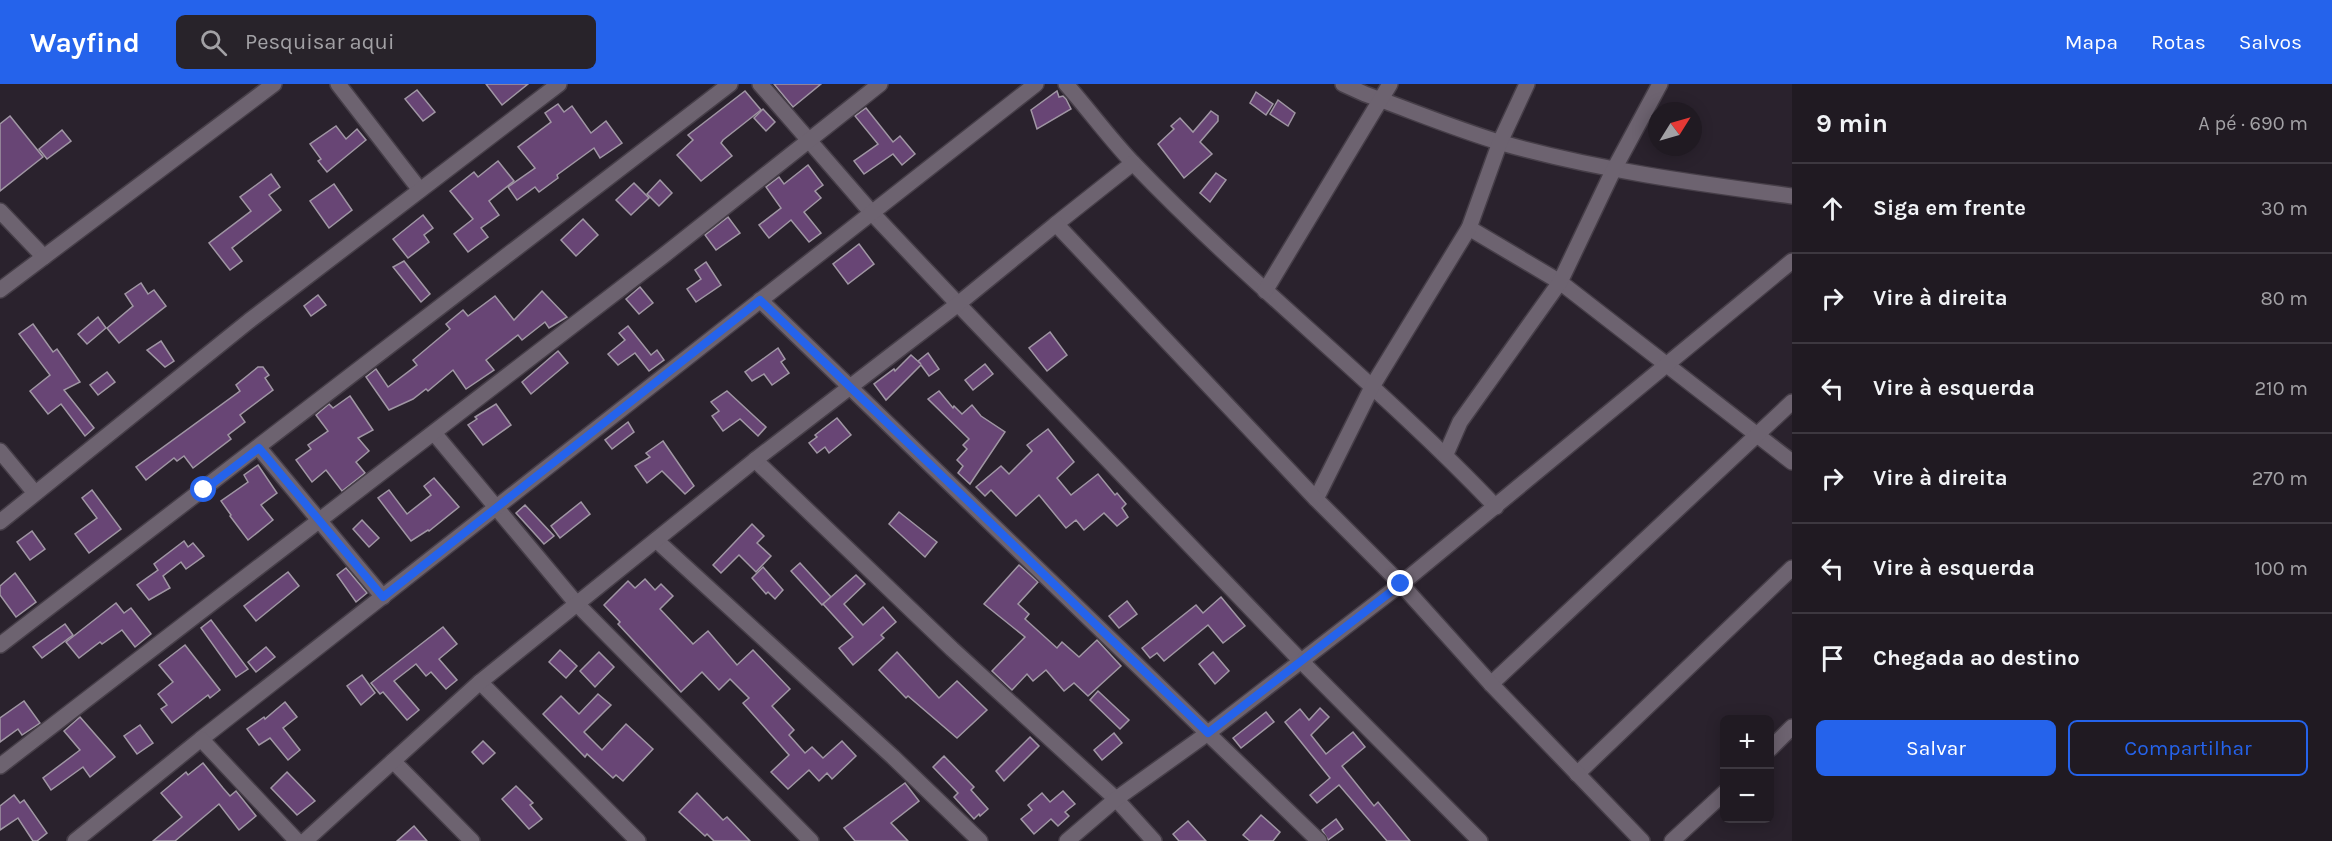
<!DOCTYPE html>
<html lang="pt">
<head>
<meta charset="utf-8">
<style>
  body { margin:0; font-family:Karla,sans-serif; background:#28232a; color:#f1f3f6 }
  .controls { position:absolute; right:18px; bottom:18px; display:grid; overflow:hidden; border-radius:9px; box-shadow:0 3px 15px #0003 }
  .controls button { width:54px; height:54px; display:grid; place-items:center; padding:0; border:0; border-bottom:2px solid #3d3840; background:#201a22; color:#f1f3f6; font:30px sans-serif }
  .compass { position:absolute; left:1648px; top:18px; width:54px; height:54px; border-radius:50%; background:#201a22; box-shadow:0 3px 15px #0003; rotate:53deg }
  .stop { position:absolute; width:18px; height:18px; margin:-14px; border:4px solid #2563eb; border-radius:50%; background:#fff }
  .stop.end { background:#2563eb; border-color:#fff; box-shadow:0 2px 6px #0008 }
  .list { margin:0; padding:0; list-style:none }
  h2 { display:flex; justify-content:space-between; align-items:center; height:78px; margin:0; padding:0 24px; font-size:26px }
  h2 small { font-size:20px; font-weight:400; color:#a2a1a5 }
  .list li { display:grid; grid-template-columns:39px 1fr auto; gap:18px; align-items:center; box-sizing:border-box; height:90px; padding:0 24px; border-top:2px solid #3d3840 }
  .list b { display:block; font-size:22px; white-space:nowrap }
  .list em { font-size:20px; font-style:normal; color:#a2a1a5 }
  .actions { display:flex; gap:12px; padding:18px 24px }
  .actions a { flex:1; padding:14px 0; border:2px solid #2563eb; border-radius:9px; text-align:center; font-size:21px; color:#2563eb }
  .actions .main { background:#2563eb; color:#fff }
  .icon { flex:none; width:33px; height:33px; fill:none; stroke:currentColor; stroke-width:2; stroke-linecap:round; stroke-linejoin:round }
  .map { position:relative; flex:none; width:1792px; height:757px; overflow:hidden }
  header { display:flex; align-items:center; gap:36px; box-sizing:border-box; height:84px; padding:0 30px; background:#2563eb; color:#fff }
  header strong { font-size:28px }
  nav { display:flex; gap:33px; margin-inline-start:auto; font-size:21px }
  .search { width:420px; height:54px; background:#28232a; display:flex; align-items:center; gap:15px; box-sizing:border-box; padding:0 21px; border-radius:9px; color:#a2a1a5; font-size:22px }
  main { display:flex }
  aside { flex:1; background:#201a22 }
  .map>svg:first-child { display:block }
  .building { fill:#684575; stroke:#a096a4; stroke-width:1.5 }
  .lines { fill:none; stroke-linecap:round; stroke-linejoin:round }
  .street-casing { stroke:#463e48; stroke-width:18 }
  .street { stroke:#6d6370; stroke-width:15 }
  .route { stroke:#2563eb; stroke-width:8 }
</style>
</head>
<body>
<header>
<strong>Wayfind</strong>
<div class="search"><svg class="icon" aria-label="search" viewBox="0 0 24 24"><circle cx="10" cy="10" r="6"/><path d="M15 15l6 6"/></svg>Pesquisar aqui</div>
<nav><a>Mapa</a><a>Rotas</a><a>Salvos</a></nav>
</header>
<main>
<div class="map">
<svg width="1792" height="757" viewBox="0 0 1792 757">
  <rect width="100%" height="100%" fill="#2a222d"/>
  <g class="building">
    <polygon points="486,0 528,0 502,21"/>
    <polygon points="774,0 821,0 793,23"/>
    <polygon points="417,6 435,28 423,37 405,15"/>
    <polygon points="745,7 761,26 723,56 721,59 732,72 701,97 677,71 693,56 688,51"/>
    <polygon points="1057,7 1059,13 1063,12 1066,15 1071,25 1037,45 1031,26"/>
    <polygon points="1256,8 1273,20 1266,31 1250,19"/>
    <polygon points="1278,16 1295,29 1288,42 1270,30"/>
    <polygon points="558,20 564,28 572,22 591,49 606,37 622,59 600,74 594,64 557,91 558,94 539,108 535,103 517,116 508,103 535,84 518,63 551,38 545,29"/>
    <polygon points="866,24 893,58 900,52 915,70 902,81 893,70 864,90 854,77 878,60 855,32"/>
    <polygon points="763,25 775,38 766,47 754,34"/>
    <polygon points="1211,27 1218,32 1218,37 1200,58 1212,70 1184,94 1158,60 1174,45 1171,42 1180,34 1193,48"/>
    <polygon points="10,32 43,73 0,107 0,40"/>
    <polygon points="336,42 346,55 357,45 366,56 327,88 318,77 321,75 310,60"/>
    <polygon points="62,46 71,57 47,75 39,65"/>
    <polygon points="498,77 514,97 489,117 499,131 481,144 488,153 468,168 454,150 473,135 450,107 474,88 478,93"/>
    <polygon points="808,81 823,101 815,107 821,114 804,128 821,149 809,158 791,136 769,154 759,141 781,124 766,103 779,93 784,100"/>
    <polygon points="1216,89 1226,96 1210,118 1200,109"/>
    <polygon points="271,90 280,103 269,111 281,126 232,164 242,177 230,186 209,159 251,127 240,113"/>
    <polygon points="660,96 672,109 659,122 647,110"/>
    <polygon points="634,99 649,114 631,131 616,116"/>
    <polygon points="334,100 352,126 329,144 310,117"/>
    <polygon points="423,131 433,144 424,151 429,158 408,174 393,155"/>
    <polygon points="728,133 740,149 716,166 705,151"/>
    <polygon points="583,135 598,151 576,172 561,156"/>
    <polygon points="859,160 874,180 848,200 833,180"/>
    <polygon points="404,177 430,210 421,218 393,183"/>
    <polygon points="706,178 721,201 696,218 687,205 701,195 695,186"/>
    <polygon points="141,199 148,210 154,206 166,222 119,259 107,244 133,222 125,210"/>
    <polygon points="640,203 653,219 639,230 626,215"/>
    <polygon points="542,207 567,233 549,244 545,238 522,256 518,251 486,276 494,286 466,305 453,286 428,307 426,305 413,315 389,326 366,293 376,285 388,303 417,281 413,276 450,245 446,240 463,226 468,232 495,212 514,236"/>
    <polygon points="318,211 326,221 311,232 304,222"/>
    <polygon points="98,233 106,244 87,260 78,250"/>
    <polygon points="33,240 53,268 57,265 80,298 64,306 94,344 85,352 61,320 48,330 30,307 50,291 19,250"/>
    <polygon points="628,242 651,271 657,266 664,276 649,287 635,269 618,281 608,270 625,256 619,249"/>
    <polygon points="1050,248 1067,271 1047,287 1029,264"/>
    <polygon points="161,257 174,277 165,283 147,266"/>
    <polygon points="778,264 785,275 781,278 789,289 772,301 764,290 752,297 745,288"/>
    <polygon points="558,267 568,279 531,310 522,298"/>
    <polygon points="928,269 939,285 929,292 921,281 886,316 874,300 894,285 895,287 911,271 921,280 918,277"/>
    <polygon points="985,280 993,290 973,306 965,296"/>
    <polygon points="258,283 263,283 269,291 265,294 273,306 240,331 245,338 228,351 231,355 193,384 184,372 177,377 174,374 146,396 136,383 240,307 236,301"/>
    <polygon points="107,288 115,298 98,311 90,301"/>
    <polygon points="727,307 766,343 758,352 740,335 723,347 712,332 719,327 711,318"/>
    <polygon points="939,307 953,324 954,322 962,330 972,321 981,332 1005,348 970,400 958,389 963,382 957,376 967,365 963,361 969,355 928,315"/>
    <polygon points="350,312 373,346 358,354 369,367 356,378 365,389 342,407 326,386 312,398 296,376 311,365 308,361 328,347 316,331 329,320 333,324"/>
    <polygon points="496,320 511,341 483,361 468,341 477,335 475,333"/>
    <polygon points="837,334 851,351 829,369 825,363 817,369 809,359 817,353 815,351"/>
    <polygon points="628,338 634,348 612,365 605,356"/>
    <polygon points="1048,345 1074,378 1057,394 1071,411 1098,390 1115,411 1117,409 1126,420 1122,424 1128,433 1117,442 1104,429 1084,446 1076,436 1066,444 1039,411 1016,432 991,406 985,412 976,403 1001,382 1009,390 1032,367 1027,361"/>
    <polygon points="663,357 694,402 685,410 662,387 647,399 635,382 650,373 646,369"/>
    <polygon points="258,381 277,409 261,421 273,436 248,456 230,432 231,431 221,417 248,398 244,391"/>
    <polygon points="434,394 459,423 429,447 428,446 411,457 378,414 389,406 407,430 431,411 424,402"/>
    <polygon points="92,406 121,445 89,469 75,450 97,434 82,414"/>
    <polygon points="581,418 590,430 560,454 551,442"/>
    <polygon points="525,421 554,452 544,460 516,429"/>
    <polygon points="899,428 937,458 925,473 889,440"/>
    <polygon points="362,436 379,454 369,463 353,445"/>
    <polygon points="752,440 764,452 757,459 771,472 756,488 739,471 721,489 713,481"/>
    <polygon points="32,447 45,465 30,476 17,458"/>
    <polygon points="184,457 188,463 193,459 204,472 186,485 181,478 163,492 170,504 149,516 137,501 158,486 154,480"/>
    <polygon points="800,479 831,513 822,521 791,487"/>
    <polygon points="1019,481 1038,498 1018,520 1029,530 1025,535 1057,564 1062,558 1079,573 1097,556 1121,582 1088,612 1074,599 1064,607 1046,586 1033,597 1027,590 1012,606 992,587 1025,553 984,520"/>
    <polygon points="763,483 783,506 775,515 768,508 766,510 752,494"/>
    <polygon points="346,484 367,509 356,518 337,491"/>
    <polygon points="288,488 299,502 256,537 244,522"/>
    <polygon points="15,489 36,518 16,533 0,511 0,502"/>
    <polygon points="856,491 865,500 844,520 863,541 883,523 896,538 881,551 884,554 853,581 839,564 853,553 823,520"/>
    <polygon points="645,495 655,506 661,500 673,512 660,525 693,560 708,547 737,581 753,566 790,605 772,622 794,646 789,651 805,669 812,663 823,674 842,657 856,672 832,695 827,689 819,697 809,686 788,705 771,688 789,671 743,619 749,614 730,595 719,606 702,588 681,608 618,540 620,538 604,521 628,497 635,504"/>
    <polygon points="1221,513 1245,542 1223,559 1208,541 1164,577 1157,569 1150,574 1142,564 1196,521 1203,529"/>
    <polygon points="1127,517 1137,530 1119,544 1109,532"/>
    <polygon points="116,519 124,529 131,524 151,550 135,563 122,546 102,560 100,558 79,574 66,558"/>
    <polygon points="211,536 248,585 236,593 201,544"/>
    <polygon points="65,540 73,551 42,574 33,563"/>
    <polygon points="443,543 457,560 439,575 457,596 446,605 431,588 426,592 416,580 394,597 419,626 407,636 383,608 380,610 371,599"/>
    <polygon points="185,561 220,606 210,614 208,611 172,639 161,625 167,621 158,610 173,598 159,581"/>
    <polygon points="266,563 275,573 256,588 248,578"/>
    <polygon points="560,566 577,582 566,594 549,578"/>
    <polygon points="599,568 614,583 595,603 580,587"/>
    <polygon points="897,568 939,614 957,597 987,626 957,654 908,612 906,614 879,586"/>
    <polygon points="1213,568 1229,587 1215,600 1199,580"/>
    <polygon points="362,591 375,609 361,621 347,602"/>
    <polygon points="1098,607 1129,636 1120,645 1090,616"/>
    <polygon points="598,610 611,621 584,648 602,666 626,640 653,665 623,697 616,691 613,694 587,670 585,673 543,630 561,612 579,630"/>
    <polygon points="24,617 40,639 22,651 18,645 0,658 0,634"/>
    <polygon points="285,618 297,633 283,644 300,666 288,676 270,654 259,661 247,645 264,633 265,635"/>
    <polygon points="1320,624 1329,633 1311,651 1326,670 1353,648 1365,663 1342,682 1374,722 1378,718 1410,757 1387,757 1339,701 1317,719 1310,711 1330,694 1285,638 1300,625 1309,636"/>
    <polygon points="1266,628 1274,638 1241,664 1233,654"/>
    <polygon points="80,633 115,673 90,693 83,683 51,706 43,694 80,666 64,647"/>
    <polygon points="140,641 153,659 137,670 124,652"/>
    <polygon points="1114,649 1122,659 1102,676 1094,666"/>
    <polygon points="1030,653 1039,662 1004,697 996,687"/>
    <polygon points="483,657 495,669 483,680 472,668"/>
    <polygon points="944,672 974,703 971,706 988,725 980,732 979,730 974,735 954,713 958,709 933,683"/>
    <polygon points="203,679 223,704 230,712 236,707 256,732 239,746 219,720 175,757 153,757 182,733 161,709 186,688 188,691"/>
    <polygon points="287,688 315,717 297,731 271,704"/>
    <polygon points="905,699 919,717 891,739 908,757 855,757 844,744"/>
    <polygon points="516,702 533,719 530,721 542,735 529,745 502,715"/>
    <polygon points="1063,707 1075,720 1065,728 1069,732 1058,742 1051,735 1034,750 1021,735 1032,726 1028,721 1042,709 1050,718"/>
    <polygon points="697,709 723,736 727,733 750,757 714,757 707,750 705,752 679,728"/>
    <polygon points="14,711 20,719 24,716 47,749 37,757 33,757 18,734 0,746 0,722"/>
    <polygon points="1261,731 1280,748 1273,757 1250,757 1243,751"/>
    <polygon points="1336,735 1343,745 1328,756 1322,746"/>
    <polygon points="1188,737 1206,757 1179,757 1173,750"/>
    <polygon points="414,742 427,757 397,757"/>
  </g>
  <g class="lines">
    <g class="street-casing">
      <g id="street">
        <polyline points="338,0 420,106"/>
        <polyline points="760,0 872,129 958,220 1301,577 1480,757"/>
        <path d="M1066 0C1089 26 1110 55 1134 80 1249 200 1381 302 1496 423"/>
        <path d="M1343 0 1365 10C1410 26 1455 45 1502 59 1597 86 1694 99 1792 112"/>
        <polyline points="0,127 44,173"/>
        <polyline points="1056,140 1133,79"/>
        <polyline points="1469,144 1560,198 1792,378"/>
        <polyline points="0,206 274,0"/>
        <polyline points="1265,207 1390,0"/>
        <polyline points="760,216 1319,757"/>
        <polyline points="434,349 576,519 811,757"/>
        <polyline points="259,364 383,513"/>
        <polyline points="0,367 35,409"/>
        <polyline points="1446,370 1460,338 1560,198 1613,87 1660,0"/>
        <polyline points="755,376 952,565 1116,715 1154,757"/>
        <polyline points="1316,415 1373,301 1469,144 1500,58 1527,0"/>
        <polyline points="0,438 249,237 559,0"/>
        <polyline points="656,456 893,673 980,757"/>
        <polyline points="0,561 730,0"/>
        <polyline points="480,598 638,757"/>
        <polyline points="1491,600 1792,318"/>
        <polyline points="201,655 1036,0"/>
        <polyline points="1770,665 1792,643"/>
        <polyline points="393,677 472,757"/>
        <polyline points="0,682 663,172 880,0"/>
        <polyline points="1577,690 1792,484"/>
        <polyline points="75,757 201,655 297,757"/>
        <polyline points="305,757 480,598 755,376 958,220 1056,140 1316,415 1401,500 1491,600 1642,757"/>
        <polyline points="1067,757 1116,715 1208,649 1401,500 1792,177"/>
        <polyline points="1672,757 1724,709"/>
      </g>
    </g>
    <use href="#street" class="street"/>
  </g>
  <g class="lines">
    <polyline class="route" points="204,406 259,364 383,513 760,216 1208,649 1401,500"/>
  </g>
</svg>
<div class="controls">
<button>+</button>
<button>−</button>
</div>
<svg class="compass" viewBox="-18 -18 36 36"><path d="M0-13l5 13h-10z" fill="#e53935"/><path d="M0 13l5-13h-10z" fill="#a2a1a5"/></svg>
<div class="stop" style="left:204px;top:406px"></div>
<div class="stop end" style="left:1401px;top:500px"></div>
</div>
<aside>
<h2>9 min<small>A pé · 690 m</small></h2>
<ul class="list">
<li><svg class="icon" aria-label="ahead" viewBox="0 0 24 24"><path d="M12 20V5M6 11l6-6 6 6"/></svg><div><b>Siga em frente</b></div><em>30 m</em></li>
<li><svg class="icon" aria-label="right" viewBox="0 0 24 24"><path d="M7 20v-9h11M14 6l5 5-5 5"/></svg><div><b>Vire à direita</b></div><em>80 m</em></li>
<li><svg class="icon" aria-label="left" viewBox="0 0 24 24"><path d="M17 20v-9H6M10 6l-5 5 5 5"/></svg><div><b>Vire à esquerda</b></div><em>210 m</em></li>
<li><svg class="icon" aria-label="right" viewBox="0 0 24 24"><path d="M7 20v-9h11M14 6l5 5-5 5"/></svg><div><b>Vire à direita</b></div><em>270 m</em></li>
<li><svg class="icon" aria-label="left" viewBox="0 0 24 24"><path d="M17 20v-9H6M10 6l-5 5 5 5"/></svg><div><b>Vire à esquerda</b></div><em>100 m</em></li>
<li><svg class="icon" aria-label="arrive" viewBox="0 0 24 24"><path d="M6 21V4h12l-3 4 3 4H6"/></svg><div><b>Chegada ao destino</b></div></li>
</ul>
<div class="actions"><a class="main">Salvar</a><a>Compartilhar</a></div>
</aside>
</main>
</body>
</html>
